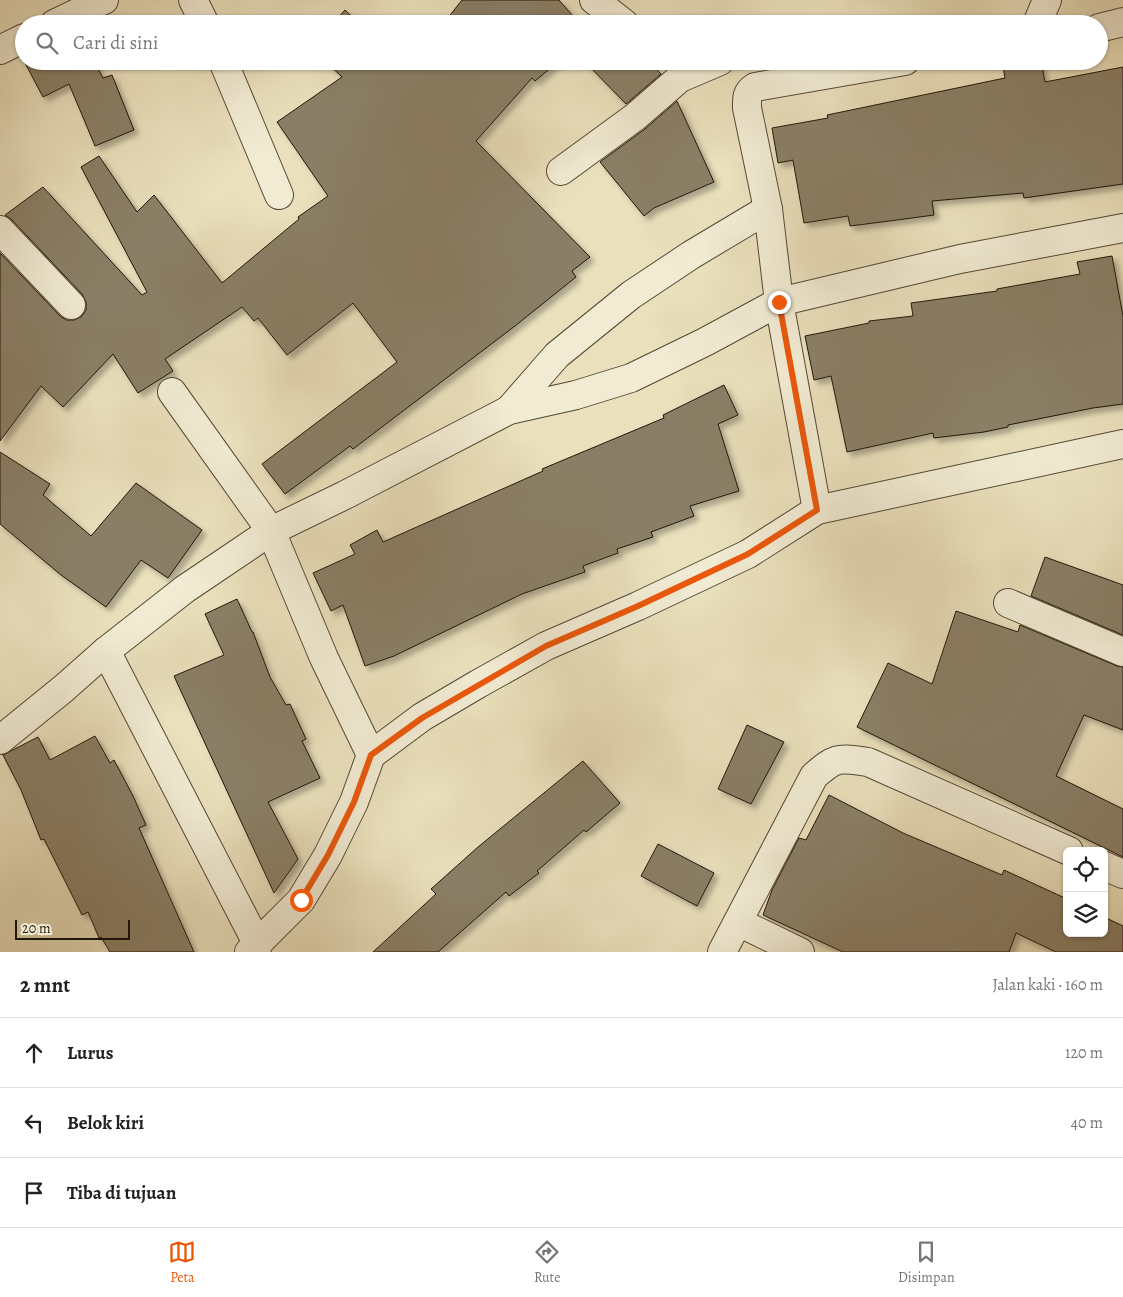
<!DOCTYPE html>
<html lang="id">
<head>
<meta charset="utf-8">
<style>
  body { margin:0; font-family:Alegreya,serif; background:#f2f2f2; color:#222 }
  .controls { position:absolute; right:15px; bottom:15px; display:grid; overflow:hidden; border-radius:8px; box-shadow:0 1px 4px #0004 }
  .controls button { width:45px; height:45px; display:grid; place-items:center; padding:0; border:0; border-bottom:1px solid #e0e0e0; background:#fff; color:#222; font:25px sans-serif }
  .scale { position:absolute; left:15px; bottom:12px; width:115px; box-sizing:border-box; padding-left:5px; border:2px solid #221608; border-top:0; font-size:14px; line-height:18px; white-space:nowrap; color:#221608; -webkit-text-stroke:4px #f1ebd3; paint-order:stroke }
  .stop { position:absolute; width:15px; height:15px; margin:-11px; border:4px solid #ea580c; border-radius:50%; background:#fff }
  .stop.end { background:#ea580c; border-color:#fff; box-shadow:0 1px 5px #0008 }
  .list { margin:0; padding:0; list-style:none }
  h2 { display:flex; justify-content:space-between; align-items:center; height:65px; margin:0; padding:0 20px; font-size:21px }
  h2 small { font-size:16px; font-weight:400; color:#767676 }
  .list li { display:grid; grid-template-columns:32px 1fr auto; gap:15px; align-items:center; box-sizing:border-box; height:70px; padding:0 20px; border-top:1px solid #e0e0e0 }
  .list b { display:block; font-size:19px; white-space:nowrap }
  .list em { font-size:16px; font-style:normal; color:#767676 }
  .icon { flex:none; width:28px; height:28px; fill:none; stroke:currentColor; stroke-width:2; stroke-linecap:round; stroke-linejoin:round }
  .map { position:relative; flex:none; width:1123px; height:952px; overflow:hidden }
  .search { position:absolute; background:#fff; box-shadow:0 1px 4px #0004; left:15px; right:15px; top:15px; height:55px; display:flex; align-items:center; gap:12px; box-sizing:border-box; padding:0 18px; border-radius:28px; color:#767676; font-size:19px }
  .sheet { height:275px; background:#fff }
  nav { display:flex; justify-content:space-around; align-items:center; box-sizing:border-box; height:70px; border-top:1px solid #e0e0e0; background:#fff; font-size:14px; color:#767676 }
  nav a { display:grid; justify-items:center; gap:2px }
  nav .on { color:#ea580c }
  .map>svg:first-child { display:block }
  .building { fill:#8a7f66; stroke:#221608; filter:url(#shadow) }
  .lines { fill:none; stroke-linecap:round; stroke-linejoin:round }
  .minor-casing { stroke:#544835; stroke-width:30 }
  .minor { stroke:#f1ebd3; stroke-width:28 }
  .route { stroke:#ea580c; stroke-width:6 }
</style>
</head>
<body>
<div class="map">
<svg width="1123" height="952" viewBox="0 0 1123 952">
  <defs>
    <filter id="shadow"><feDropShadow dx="4.5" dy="4.5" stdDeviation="2.5" flood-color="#0004"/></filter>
  </defs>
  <rect width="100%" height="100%" fill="#eae0bc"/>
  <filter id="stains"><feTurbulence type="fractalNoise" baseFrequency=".004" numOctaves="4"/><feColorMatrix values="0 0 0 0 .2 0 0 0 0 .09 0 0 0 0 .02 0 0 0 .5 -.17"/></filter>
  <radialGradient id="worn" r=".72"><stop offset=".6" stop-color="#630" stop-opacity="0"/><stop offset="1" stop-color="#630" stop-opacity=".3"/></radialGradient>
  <g class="building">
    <polygon points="462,0 559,0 580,24 443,24"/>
    <polygon points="345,10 360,24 332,24"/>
    <polygon points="24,61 94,61 103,78 112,75 134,130 95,146 69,84 43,97"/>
    <polygon points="325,61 400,61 407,68 412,61 559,61 535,81 532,78 476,141 590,257 572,271 576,277 515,326 353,449 350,446 285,494 262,464 397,362 353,303 287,355 258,318 254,321 242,307 165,359 173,371 138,393 113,354 63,407 41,386 0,441 0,253 60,316 66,320 74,320 81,317 86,310 86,302 82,294 11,219 5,215 43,187 142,295 147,292 81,167 99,156 137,212 154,195 222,283 299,219 298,217 328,196 277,122 342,77"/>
    <polygon points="584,61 649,61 661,74 626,104"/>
    <polygon points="1025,61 1041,61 1045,82 1123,67 1123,184 1024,198 1023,193 932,201 934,215 897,220 850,226 848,216 804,223 793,160 778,163 772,128 828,118 827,115 1005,78 1003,66"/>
    <polygon points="677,101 714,182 654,208 644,216 600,162 645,129"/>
    <polygon points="1112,256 1123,316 1123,404 1093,408 1008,425 1008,427 984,432 934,438 933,433 847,452 831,376 814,380 805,336 869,323 869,321 913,316 911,303 997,291 997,289 1080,274 1077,262"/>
    <polygon points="724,385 738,415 718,424 739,491 690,506 694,516 651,532 653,537 617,549 618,553 583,566 585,572 522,594 394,656 365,666 343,605 331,611 313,573 355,554 350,545 377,530 383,542 543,471 542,469 664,418 663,415"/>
    <polygon points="0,452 50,484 43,495 91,536 136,483 202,530 168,578 141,560 106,607 61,575 0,524"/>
    <polygon points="1045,557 1123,585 1123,635 1031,596"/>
    <polygon points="237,599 252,632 253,632 270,677 286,705 290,704 306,739 302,741 320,778 268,802 298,859 274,893 174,676 224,655 205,614"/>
    <polygon points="956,611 1018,632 1020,625 1117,666 1123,667 1123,730 1084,715 1056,776 1123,809 1123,857 857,727 888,663 932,684"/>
    <polygon points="747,725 784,742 751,804 718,789"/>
    <polygon points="95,736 110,763 114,760 133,796 146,825 139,828 194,952 110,952 101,937 99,938 88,912 82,915 44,839 41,840 21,790 3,755 38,737 50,760"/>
    <polygon points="583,761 620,803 586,832 584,830 537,871 539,873 509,896 506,892 438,952 373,952 436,894 431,889 478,847"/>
    <polygon points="829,795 903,833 1002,875 1004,870 1067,899 1067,933 1104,933 1104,917 1123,926 1123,952 1056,952 1016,933 1009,952 843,952 763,915 772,890 799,838 806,840"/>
    <polygon points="658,844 714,873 697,906 641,876"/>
  </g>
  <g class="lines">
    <g class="minor-casing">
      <g id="minor">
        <polyline points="193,0 205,24"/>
        <polyline points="594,0 625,24"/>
        <polyline points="54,24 104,0"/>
        <polyline points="1037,24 1047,0"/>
        <polyline points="1099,28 1123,22"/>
        <polyline points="0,50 24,38"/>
        <polyline points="223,61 279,195"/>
        <polyline points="561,171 635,117 680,78 720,61"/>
        <polyline points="0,230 71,305"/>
        <polyline points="172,392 271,531 324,658 371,755"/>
        <polyline points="509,410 557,355 631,295 691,255 768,209"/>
        <path d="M817 510 779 302 768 209 747 108C747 98 746 93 755 87L905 61"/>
        <polyline points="1008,603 1123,652"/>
        <polyline points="106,651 258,945"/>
        <polyline points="0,740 63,689 106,651 185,589 271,531 345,495 509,410 576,395 631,378 705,342 779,302 960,259 1123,228"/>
        <polyline points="1104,866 1123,874"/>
        <polyline points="738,922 800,952"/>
        <polyline points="249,952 301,900 328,855 354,802 371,755 422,717 478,684 546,646 638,606 748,554 817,510 1123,444"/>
        <path d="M722 952 814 776C837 756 838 758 868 762L1069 851"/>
      </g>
    </g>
    <use href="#minor" class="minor"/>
  </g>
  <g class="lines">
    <polyline class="route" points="301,900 328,855 354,802 371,755 422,718 546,646 638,606 748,554 817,510 779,302"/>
  </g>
  <rect width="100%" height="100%" filter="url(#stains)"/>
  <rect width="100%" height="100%" fill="url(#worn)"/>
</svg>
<div class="controls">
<button><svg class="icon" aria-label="locate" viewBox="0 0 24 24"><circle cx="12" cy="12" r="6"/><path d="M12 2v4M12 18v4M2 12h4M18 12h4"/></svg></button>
<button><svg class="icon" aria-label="layers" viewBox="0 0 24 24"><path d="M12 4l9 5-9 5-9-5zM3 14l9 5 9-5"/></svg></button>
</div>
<div class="scale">20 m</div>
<div class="stop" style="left:301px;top:900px"></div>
<div class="stop end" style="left:779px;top:302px"></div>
<div class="search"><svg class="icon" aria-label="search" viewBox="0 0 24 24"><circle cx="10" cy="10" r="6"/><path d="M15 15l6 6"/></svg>Cari di sini</div>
</div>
<section class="sheet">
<h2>2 mnt<small>Jalan kaki · 160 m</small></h2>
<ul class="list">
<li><svg class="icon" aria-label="ahead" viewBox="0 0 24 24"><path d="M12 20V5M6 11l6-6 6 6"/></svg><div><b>Lurus</b></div><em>120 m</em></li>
<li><svg class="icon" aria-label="left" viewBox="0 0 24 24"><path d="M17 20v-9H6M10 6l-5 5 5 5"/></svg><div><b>Belok kiri</b></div><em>40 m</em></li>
<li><svg class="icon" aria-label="arrive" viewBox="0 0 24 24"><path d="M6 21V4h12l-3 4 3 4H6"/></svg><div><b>Tiba di tujuan</b></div></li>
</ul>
</section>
<nav>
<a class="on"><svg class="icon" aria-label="map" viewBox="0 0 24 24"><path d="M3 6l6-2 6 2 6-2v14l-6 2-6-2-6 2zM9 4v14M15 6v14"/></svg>Peta</a>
<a><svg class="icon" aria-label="directions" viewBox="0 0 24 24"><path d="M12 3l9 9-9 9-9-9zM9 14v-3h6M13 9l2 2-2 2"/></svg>Rute</a>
<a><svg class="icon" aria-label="saved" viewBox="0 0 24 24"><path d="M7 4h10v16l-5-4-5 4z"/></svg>Disimpan</a>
</nav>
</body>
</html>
